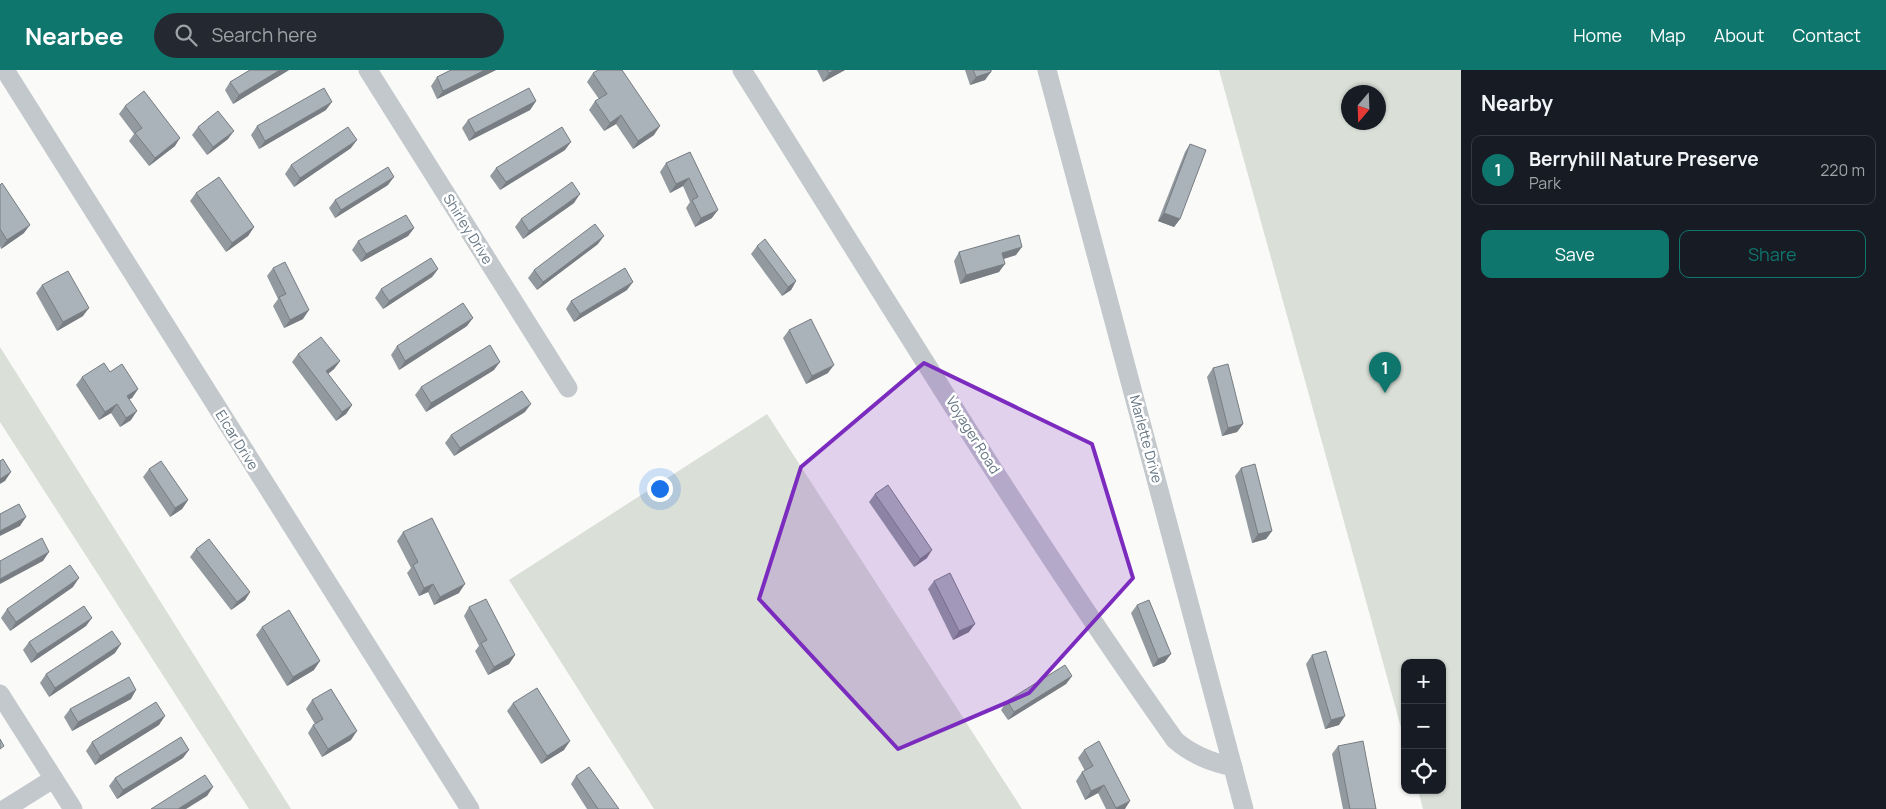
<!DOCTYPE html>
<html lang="en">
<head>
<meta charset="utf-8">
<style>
  body { margin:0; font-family:Manrope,sans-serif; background:#242831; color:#f1f3f6 }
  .controls { position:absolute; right:15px; bottom:15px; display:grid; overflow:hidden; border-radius:10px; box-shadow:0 1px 4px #0004 }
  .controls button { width:45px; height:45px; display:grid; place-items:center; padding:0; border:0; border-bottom:1px solid #363941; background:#171b24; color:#f1f3f6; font:25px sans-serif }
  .compass { position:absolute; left:1341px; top:15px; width:45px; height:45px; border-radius:50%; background:#171b24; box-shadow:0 1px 4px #0004; rotate:199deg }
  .you { position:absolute; left:659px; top:418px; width:18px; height:18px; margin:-12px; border:4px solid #fff; border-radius:50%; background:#1a73e8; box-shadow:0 0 0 8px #1a73e833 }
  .badge { display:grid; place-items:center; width:32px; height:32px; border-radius:50%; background:#0f766e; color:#fff; font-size:16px; font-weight:700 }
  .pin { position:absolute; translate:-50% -41px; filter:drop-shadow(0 1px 2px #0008) }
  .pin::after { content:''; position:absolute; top:26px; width:18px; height:15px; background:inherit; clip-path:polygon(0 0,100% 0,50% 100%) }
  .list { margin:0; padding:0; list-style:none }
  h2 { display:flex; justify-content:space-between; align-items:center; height:65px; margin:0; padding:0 20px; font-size:21px }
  h2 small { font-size:16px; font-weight:400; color:#9ea1a6 }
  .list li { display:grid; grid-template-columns:32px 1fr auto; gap:15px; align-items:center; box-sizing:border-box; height:70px; margin:0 10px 10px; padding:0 10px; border:1px solid #363941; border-radius:10px }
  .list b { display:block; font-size:19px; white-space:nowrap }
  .list p { margin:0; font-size:16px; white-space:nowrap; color:#9ea1a6 }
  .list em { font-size:16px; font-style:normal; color:#9ea1a6 }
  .actions { display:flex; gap:10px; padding:15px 20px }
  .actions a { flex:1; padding:11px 0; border:1px solid #0f766e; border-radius:10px; text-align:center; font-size:18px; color:#0f766e }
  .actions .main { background:#0f766e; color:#fff }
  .icon { flex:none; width:28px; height:28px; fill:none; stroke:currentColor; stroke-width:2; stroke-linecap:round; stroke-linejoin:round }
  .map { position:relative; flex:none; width:1461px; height:739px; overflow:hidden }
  header { display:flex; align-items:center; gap:30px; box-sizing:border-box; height:70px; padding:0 25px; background:#0f766e; color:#fff }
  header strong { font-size:24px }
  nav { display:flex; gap:28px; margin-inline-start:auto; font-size:18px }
  .search { width:350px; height:45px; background:#242831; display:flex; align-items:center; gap:12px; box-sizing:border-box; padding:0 18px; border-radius:28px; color:#9ea1a6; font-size:19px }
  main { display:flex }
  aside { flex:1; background:#171b24 }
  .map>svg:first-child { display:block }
  .green { fill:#dadfd7; fill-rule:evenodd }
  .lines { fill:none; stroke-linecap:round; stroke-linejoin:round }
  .minor { stroke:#c3c8cc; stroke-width:19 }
  .wall { fill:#929a9f }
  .shaded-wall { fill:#777d82 }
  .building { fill:#aab3b9; stroke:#777d82 }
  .marked { fill:#7b2cbf; fill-opacity:0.2; stroke:#7b2cbf; stroke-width:4; stroke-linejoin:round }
  .labels { text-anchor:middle; stroke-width:5; stroke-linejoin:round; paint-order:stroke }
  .street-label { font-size:14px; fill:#657683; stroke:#fff }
</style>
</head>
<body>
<header>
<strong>Nearbee</strong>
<div class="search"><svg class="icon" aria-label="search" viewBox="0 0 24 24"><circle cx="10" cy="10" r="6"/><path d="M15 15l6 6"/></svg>Search here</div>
<nav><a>Home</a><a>Map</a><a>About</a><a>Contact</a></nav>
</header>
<main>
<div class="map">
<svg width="1461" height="739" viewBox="0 0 1461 739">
  <rect width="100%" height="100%" fill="#fafaf8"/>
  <g class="green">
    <path d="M1219 0H1461V739H1423L1418 720H1442V593H1405V672ZM1378 22V52H1348V22Z"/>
    <polygon points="0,277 291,739 249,739 0,352"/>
    <polygon points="767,344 1022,739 654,739 509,510"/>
  </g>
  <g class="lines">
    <g class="minor">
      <polyline points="5,0 470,739"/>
      <polyline points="368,0 568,318"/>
      <path d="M742 0C884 225 1021 453 1175 670 1192 685 1211 692 1233 697"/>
      <polyline points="1047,0 1244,739"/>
      <polyline points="0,624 73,739"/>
      <polyline points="5,739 53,709"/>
    </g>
  </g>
  <g class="wall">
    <polygon points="250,0 289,0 233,34 225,20 230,12"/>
    <polygon points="451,0 496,0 437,29 431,16 437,7"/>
    <polygon points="817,0 845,0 823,12"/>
    <polygon points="965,0 991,0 985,10 970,15"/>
    <polygon points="593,3 654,65 633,79 616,54 604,61 589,40 595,31 599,29 587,12"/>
    <polygon points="536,31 530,40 469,71 462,58 468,50"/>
    <polygon points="125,36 175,76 149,96 129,71 134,64 119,44"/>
    <polygon points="326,40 259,79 251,65 257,56"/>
    <polygon points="198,57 228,69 207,85 192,65"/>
    <polygon points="1190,74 1180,149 1174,157 1158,151 1185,82"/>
    <polygon points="351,78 294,117 285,104 291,95"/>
    <polygon points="565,80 500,120 490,106 496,98"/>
    <polygon points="690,82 712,148 695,157 686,138 690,132 683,116 670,123 660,102 666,93"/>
    <polygon points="0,115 24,163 1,179 0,176"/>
    <polygon points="388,115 335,148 329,138 335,130"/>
    <polygon points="196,123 254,157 248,166 226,182 190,131"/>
    <polygon points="574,133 523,169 515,157 521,149"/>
    <polygon points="414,158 408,166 361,192 352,180 358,171"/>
    <polygon points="598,174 537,220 528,208 534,200"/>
    <polygon points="757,176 796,211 791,220 782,226 751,184"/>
    <polygon points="959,182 1016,185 1004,189 999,202 960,214 954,191"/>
    <polygon points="273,198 303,249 284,258 273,236 278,229 267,206"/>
    <polygon points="438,199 432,207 383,239 375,228 381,219"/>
    <polygon points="42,215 83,246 57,261 36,223"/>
    <polygon points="627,220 574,252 566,239 571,231"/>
    <polygon points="467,256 399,300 391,285 397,276"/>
    <polygon points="789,260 828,303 806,314 783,268"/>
    <polygon points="298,284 340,291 334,299 328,304 352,335 346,344 336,351 292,292"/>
    <polygon points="1213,298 1243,354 1237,362 1222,366 1207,307"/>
    <polygon points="494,300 426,342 415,325 421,317"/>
    <polygon points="110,302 138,319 132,328 129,329 131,350 120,357 111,343 99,350 76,315 82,307"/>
    <polygon points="525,342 454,386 445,373 451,365"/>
    <polygon points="1241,398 1272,461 1266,469 1252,473 1235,406"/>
    <polygon points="149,399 188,430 182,439 170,447 143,407"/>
    <polygon points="875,424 927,488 914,497 869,432"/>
    <polygon points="403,462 459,523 434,535 428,522 419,526 407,503 411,498 397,471"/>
    <polygon points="196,479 250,522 245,530 231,540 190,487"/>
    <polygon points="934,511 969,562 953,570 928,519"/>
    <polygon points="73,517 10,561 1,548 7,539"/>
    <polygon points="1137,535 1165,592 1153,597 1131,543"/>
    <polygon points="469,537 515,585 509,594 488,605 475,581 479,576 464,546"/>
    <polygon points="86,556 31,593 23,580 29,572"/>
    <polygon points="262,557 314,600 287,616 256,565"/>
    <polygon points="115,583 49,627 40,613 46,604"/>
    <polygon points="1312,585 1339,655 1325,659 1306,594"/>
    <polygon points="1072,606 1066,614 1008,650 1001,640 1007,631"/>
    <polygon points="131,629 72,661 64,647 70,639"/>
    <polygon points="312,630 351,670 322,687 308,663 313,655 315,654 306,639"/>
    <polygon points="513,633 564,680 541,694 507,641"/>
    <polygon points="159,655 95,695 86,681 92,672"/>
    <polygon points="1338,676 1376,739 1343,739 1332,684"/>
    <polygon points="1084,680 1125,739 1106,739 1098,723 1085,730 1076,711 1082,702 1085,701 1078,688"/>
    <polygon points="183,688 117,729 109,716 115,708"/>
    <polygon points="576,706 619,739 587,739 571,714"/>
  </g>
  <g class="shaded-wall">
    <polygon points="280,0 289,0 233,34 239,25"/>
    <polygon points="485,0 496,0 437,29 443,21"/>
    <polygon points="835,0 845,0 823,12 829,3"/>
    <polygon points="991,2 985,10 970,15 976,7"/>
    <polygon points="536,31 530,40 469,71 475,63"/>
    <polygon points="332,32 326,40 259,79 265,71"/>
    <polygon points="621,45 616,54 604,61 610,53"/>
    <polygon points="660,56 654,65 633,79 638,71"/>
    <polygon points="234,61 228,69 207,85 213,77"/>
    <polygon points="180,68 175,76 149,96 155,88"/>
    <polygon points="357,70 351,78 294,117 300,108"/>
    <polygon points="571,72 565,80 500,120 506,112"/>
    <polygon points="394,107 388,115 335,148 341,140"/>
    <polygon points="689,108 683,116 670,123 676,114"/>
    <polygon points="580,124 574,133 523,169 529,161"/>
    <polygon points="718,140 712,148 695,157 701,148"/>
    <polygon points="1164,143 1180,149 1174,157 1158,151"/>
    <polygon points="30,155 24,163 1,179 7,170"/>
    <polygon points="254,157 248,166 226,182 232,173"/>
    <polygon points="414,158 408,166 361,192 366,184"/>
    <polygon points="604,166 598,174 537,220 543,212"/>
    <polygon points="1022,177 1016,185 996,191 1002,183"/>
    <polygon points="1005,194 999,202 960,214 966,205"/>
    <polygon points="438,199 432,207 383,239 389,231"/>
    <polygon points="796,211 791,220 782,226 788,217"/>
    <polygon points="633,212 627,220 574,252 580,244"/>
    <polygon points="89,238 83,246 57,261 63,252"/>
    <polygon points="309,240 303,249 284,258 290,250"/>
    <polygon points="473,248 467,256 399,300 405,291"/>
    <polygon points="340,291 334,299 320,310 326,301"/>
    <polygon points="500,292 494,300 426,342 431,333"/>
    <polygon points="834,295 828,303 806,314 812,306"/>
    <polygon points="138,319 132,328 121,334 127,326"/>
    <polygon points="117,334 111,343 99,350 105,342"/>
    <polygon points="531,334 525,342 454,386 460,378"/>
    <polygon points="352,335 346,344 336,351 342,342"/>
    <polygon points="137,341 131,350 120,357 126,348"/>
    <polygon points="1243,354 1237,362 1222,366 1228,358"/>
    <polygon points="11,402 5,411 0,414 0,409"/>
    <polygon points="188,430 182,439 170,447 175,438"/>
    <polygon points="26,447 20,456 0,466 0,461"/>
    <polygon points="1272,461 1266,469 1252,473 1258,464"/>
    <polygon points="932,480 927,488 914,497 920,489"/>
    <polygon points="49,482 43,491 0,514 0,509"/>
    <polygon points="79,508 73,517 10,561 16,552"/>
    <polygon points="433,514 428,522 419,526 424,518"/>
    <polygon points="465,514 459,523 434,535 440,527"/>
    <polygon points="250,522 245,530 231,540 237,532"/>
    <polygon points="92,548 86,556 31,593 37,584"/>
    <polygon points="975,554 969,562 953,570 959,561"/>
    <polygon points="121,574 115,583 49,627 55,618"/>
    <polygon points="1171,584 1165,592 1153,597 1158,589"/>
    <polygon points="515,585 509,594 488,605 494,597"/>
    <polygon points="320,591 314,600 287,616 293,607"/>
    <polygon points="1072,606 1066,614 1008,650 1014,642"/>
    <polygon points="136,620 131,629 72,661 78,652"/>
    <polygon points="165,646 159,655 95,695 100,686"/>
    <polygon points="1345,646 1339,655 1325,659 1331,650"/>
    <polygon points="357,661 351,670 322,687 328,679"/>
    <polygon points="570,671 564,680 541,694 547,686"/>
    <polygon points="189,680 183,688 117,729 123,720"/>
    <polygon points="1104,715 1098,723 1085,730 1091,721"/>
    <polygon points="213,717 207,726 186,739 178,739"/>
    <polygon points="1130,731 1125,739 1116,739 1116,738"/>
  </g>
  <g class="building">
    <polygon points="250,0 280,0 239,25 230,12"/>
    <polygon points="451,0 485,0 443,21 437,7"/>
    <polygon points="598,0 622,0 660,56 638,71 621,45 610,53 595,31 607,24 593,3"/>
    <polygon points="827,0 835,0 829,3"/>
    <polygon points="973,0 991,0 991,2 976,7"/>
    <polygon points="324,18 332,32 265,71 257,56"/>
    <polygon points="529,18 536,31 475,63 468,50"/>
    <polygon points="144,21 180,68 155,88 135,63 142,58 125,36"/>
    <polygon points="218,41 234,61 213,77 198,57"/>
    <polygon points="348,57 357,70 300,108 291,95"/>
    <polygon points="562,57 571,72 506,112 496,98"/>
    <polygon points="1190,74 1206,80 1180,149 1164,143"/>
    <polygon points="690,82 718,140 701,148 692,130 698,127 689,108 676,114 666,93"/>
    <polygon points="388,97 394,107 341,140 335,130"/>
    <polygon points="219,107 254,157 232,173 196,123"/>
    <polygon points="572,112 580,124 529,161 521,149"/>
    <polygon points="2,113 30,155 7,170 0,159 0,115"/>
    <polygon points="406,145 414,158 366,184 358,171"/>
    <polygon points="595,154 604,166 543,212 534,200"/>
    <polygon points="1019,165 1022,177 1002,183 1005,194 966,205 959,182"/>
    <polygon points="765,169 796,211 788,217 757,176"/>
    <polygon points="431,188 438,199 389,231 381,219"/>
    <polygon points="285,192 309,240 290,250 279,227 286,224 273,198"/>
    <polygon points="625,198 633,212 580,244 571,231"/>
    <polygon points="68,201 89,238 63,252 42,215"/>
    <polygon points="463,233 473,248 405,291 397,276"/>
    <polygon points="811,249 834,295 812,306 789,260"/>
    <polygon points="321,267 340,291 326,301 352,335 342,342 298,284"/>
    <polygon points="490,275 500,292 431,333 421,317"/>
    <polygon points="104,293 110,302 122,294 138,319 127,326 137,341 126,348 117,334 105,342 82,307"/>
    <polygon points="1228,294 1243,354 1228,358 1213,298"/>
    <polygon points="522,321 531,334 460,378 451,365"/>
    <polygon points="3,389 11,402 0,409 0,391"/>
    <polygon points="161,391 188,430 175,438 149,399"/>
    <polygon points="1255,394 1272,461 1258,464 1241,398"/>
    <polygon points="888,415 932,480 920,489 875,424"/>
    <polygon points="19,434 26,447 0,461 0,444"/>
    <polygon points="432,448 465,514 440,527 433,514 424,518 413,495 418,492 403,462"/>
    <polygon points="42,468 49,482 0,509 0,491"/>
    <polygon points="209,469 250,522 237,532 196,479"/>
    <polygon points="70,495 79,508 16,552 7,539"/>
    <polygon points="950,503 975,554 959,561 934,511"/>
    <polygon points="486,529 515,585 494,597 481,573 487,570 469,537"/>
    <polygon points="1149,530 1171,584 1158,589 1137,535"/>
    <polygon points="84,536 92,548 37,584 29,572"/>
    <polygon points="289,540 320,591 293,607 262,557"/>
    <polygon points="112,561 121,574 55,618 46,604"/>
    <polygon points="1326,581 1345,646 1331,650 1312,585"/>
    <polygon points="1065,595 1072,606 1014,642 1007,631"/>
    <polygon points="129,607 136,620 78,652 70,639"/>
    <polygon points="537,618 570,671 547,686 513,633"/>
    <polygon points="331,619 357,661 328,679 313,655 323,649 312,630"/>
    <polygon points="156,632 165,646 100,686 92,672"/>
    <polygon points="181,667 189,680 123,720 115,708"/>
    <polygon points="0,669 4,676 0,679"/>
    <polygon points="1099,671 1130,731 1116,738 1104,715 1091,721 1082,702 1093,696 1084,680"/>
    <polygon points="1363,671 1376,739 1350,739 1338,676"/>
    <polygon points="589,697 619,739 598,739 576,706"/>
    <polygon points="205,705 213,717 178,739 151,739"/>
  </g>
  <path class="marked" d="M924 293 1092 374 1133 508 1029 623 898 679 759 529 801 397Z"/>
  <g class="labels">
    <g class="street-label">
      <text transform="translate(468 159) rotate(58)" y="5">Shirley Drive</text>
      <text transform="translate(973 365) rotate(58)" y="5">Voyager Road</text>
      <text transform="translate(1146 369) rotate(75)" y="5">Marlette Drive</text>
      <text transform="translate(237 370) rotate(58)" y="5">Elcar Drive</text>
    </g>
  </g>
</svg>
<div class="controls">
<button>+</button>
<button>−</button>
<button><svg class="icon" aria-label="locate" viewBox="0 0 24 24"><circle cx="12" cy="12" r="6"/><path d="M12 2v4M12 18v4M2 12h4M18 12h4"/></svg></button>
</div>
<svg class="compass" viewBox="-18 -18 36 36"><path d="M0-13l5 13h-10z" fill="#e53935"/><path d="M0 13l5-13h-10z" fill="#9ea1a6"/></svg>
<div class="you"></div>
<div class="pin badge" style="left:1385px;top:323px">1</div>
</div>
<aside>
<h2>Nearby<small></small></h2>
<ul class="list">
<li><span class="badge">1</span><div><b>Berryhill Nature Preserve</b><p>Park</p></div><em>220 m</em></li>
</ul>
<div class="actions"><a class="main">Save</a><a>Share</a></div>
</aside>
</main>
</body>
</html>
